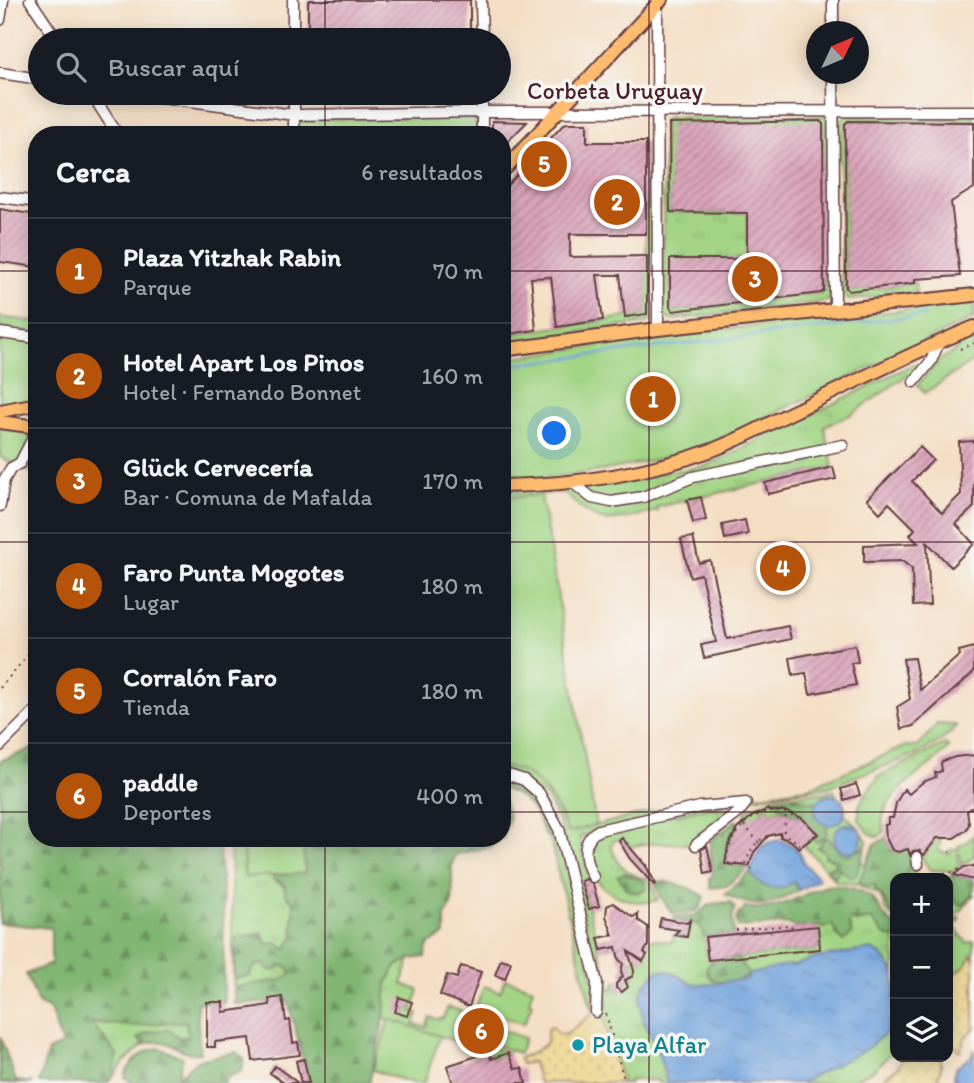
<!DOCTYPE html>
<html lang="es">
<head>
<meta charset="utf-8">
<style>
  body { margin:0; font-family:Itim,sans-serif; background:#242831; color:#f1f3f6 }
  .controls { position:absolute; right:21px; bottom:21px; display:grid; overflow:hidden; border-radius:14px; box-shadow:0 4px 18px #0003 }
  .controls button { width:63px; height:63px; display:grid; place-items:center; padding:0; border:0; border-bottom:2px solid #363941; background:#171b24; color:#f1f3f6; font:35px sans-serif }
  .compass { position:absolute; left:806px; top:21px; width:63px; height:63px; border-radius:50%; background:#171b24; box-shadow:0 4px 18px #0003; rotate:46deg }
  .you { position:absolute; left:555px; top:434px; width:24px; height:24px; margin:-18px; border:5px solid #fff; border-radius:50%; background:#1a73e8; box-shadow:0 0 0 10px #1a73e833 }
  .badge { display:grid; place-items:center; width:46px; height:46px; border-radius:50%; background:#b45309; color:#fff; font-size:23px; font-weight:700 }
  .pin { position:absolute; translate:-50% -50%; border:4px solid #fff; box-shadow:0 2px 7px #0006 }
  .list { margin:0; padding:0; list-style:none }
  h2 { display:flex; justify-content:space-between; align-items:center; height:91px; margin:0; padding:0 28px; font-size:30px }
  h2 small { font-size:23px; font-weight:400; color:#9ea1a6 }
  .list li { display:grid; grid-template-columns:46px 1fr auto; gap:21px; align-items:center; box-sizing:border-box; height:105px; padding:0 28px; border-top:2px solid #363941 }
  .list b { display:block; font-size:26px; white-space:nowrap }
  .list p { margin:0; font-size:23px; white-space:nowrap; color:#9ea1a6 }
  .list em { font-size:23px; font-style:normal; color:#9ea1a6 }
  .icon { flex:none; width:38px; height:38px; fill:none; stroke:currentColor; stroke-width:2; stroke-linecap:round; stroke-linejoin:round }
  .map { position:relative; flex:none; width:974px; height:1083px; overflow:hidden }
  .search { position:absolute; background:#171b24; box-shadow:0 4px 18px #0003; left:28px; top:28px; width:483px; height:77px; display:flex; align-items:center; gap:18px; box-sizing:border-box; padding:0 24px; border-radius:38px; color:#9ea1a6; font-size:26px }
  .panel { position:absolute; background:#171b24; box-shadow:0 4px 18px #0003; left:28px; top:126px; width:483px; height:721px; border-radius:28px }
  .map>svg:first-child { display:block }
  .built { fill:#f7d0cb }
  .grass { fill:url(#grass-tufts); stroke:#767a58; stroke-width:2; fill-rule:evenodd }
  .forest { fill:url(#forest-firs); stroke:#666a4e; stroke-width:2 }
  .sand { fill:url(#sand-dots); stroke:#9c7c64; stroke-width:2 }
  .green { fill:#a2d484; stroke:#767a58; stroke-width:2 }
  .water { fill:url(#water-ripples); stroke:#5e6084; stroke-width:2 }
  .lines { fill:none; stroke-linecap:round; stroke-linejoin:round }
  .stream { stroke:#71a2dc; stroke-width:2.5 }
  .building { fill:url(#building-hatch) }
  .minor-casing { stroke:#643c42; stroke-width:13 }
  .major-casing { stroke:#643c42; stroke-width:16 }
  .path { stroke:#643c42; stroke-width:2; stroke-dasharray:2 5; stroke-linecap:butt }
  .minor { stroke:#fff; stroke-width:10 }
  .major { stroke:#fdbc6f; stroke-width:12 }
  .grid { fill:none; stroke:#4a1f2b; stroke-width:2; stroke-opacity:0.55 }
  .culture-dot { fill:#0f9aa8; stroke:#f6f6f2; stroke-width:2.5 }
  .labels { text-anchor:middle; stroke-width:7; stroke-linejoin:round; paint-order:stroke }
  .street-label { font-size:24px; fill:#4a1f2b; stroke:#f6f6f2 }
  .culture-label { font-size:24px; fill:#0d838f; stroke:#f6f6f2; text-anchor:start }
</style>
</head>
<body>
<div class="map">
<svg width="974" height="1083" viewBox="0 0 974 1083">
  <defs>
    <pattern id="grass-tufts" width="24" height="20" patternUnits="userSpaceOnUse" patternTransform="scale(1.75)"><rect width="24" height="20" fill="#a2d484"/><path d="M3 7l-1-3M5 7V3M7 7l1-3M15 17l-1-3M17 17v-4M19 17l1-3" fill="none" stroke="#8db672"/></pattern>
    <pattern id="forest-firs" width="22" height="20" patternUnits="userSpaceOnUse" patternTransform="scale(1.75)"><rect width="22" height="20" fill="#81b672"/><path d="M5 1l3.5 6h-7zM16 11l3.5 6h-7z" fill="#6c935e"/></pattern>
    <pattern id="sand-dots" width="8" height="8" patternUnits="userSpaceOnUse" patternTransform="scale(1.75)"><rect width="8" height="8" fill="#eeda9e"/><path d="M2 2h.1M6 6h.1" fill="none" stroke="#cebb88" stroke-width="1.8" stroke-linecap="round"/></pattern>
    <pattern id="water-ripples" width="26" height="14" patternUnits="userSpaceOnUse" patternTransform="scale(1.75)"><rect width="26" height="14" fill="#71a2dc"/><path d="M2 4q2-2 4 0t4 0M15 11q2-2 4 0t4 0" fill="none" stroke="#5f83b3"/></pattern>
    <pattern id="building-hatch" width="6" height="6" patternUnits="userSpaceOnUse" patternTransform="scale(1.75)"><rect width="6" height="6" fill="#daa4ba"/><path d="M-1 1l2-2M0 6l6-6M5 7l2-2" fill="none" stroke="#b38597"/></pattern>
  </defs>
  <rect width="100%" height="100%" fill="#f6f6f2"/>
  <filter id="ink" filterUnits="userSpaceOnUse"><feTurbulence type="fractalNoise" baseFrequency=".0143" numOctaves="2"/><feDisplacementMap in="SourceGraphic" scale="14" xChannelSelector="R" yChannelSelector="G"/><feConvolveMatrix kernelMatrix="1 2 1 2 8 2 1 2 1" color-interpolation-filters="sRGB"/></filter>
  <filter id="wash" filterUnits="userSpaceOnUse"><feTurbulence type="fractalNoise" baseFrequency=".00686" numOctaves="4" result="noise"/><feDisplacementMap in="SourceGraphic" scale="28" xChannelSelector="R" yChannelSelector="G"/><feGaussianBlur stdDeviation="1.57" result="paint"/><feColorMatrix in="noise" values="0 0 0 0 0 0 0 0 0 0 0 0 0 0 0 0 0 1.4 0 .05"/><feComposite in="paint" operator="in"/></filter>
  <g filter="url(#wash)">
    <rect width="100%" height="100%" fill="#f4dfc5"/>
    <polygon class="built" points="974,188 974,274 960,276 951,202"/>
    <g class="grass">
      <path d="M826 116 829 118 831 293 828 301 670 320 665 316 663 312 664 120 669 117ZM821 122 823 125 824 290 821 293 673 311 670 307V260L747 259V213L670 212V124Z"/>
      <polygon points="845,116 974,116 974,121 848,121 845,124 846,288 849,291 915,283 916,292 849,300 842,294 839,122"/>
      <polygon points="469,117 476,122 477,135 295,135 298,119"/>
      <polygon points="646,142 652,142 652,320 647,323 502,343 502,335 647,314"/>
      <polygon points="0,317 37,322 37,333 0,328"/>
      <polygon points="974,338 974,360 925,393 917,385 939,361"/>
      <path d="M914 364 920 368 910 378 907 375 852 414 824 426 833 467 657 507V511C604 523 605 530 563 492L502 498V492L568 488 706 466Z"/>
      <polygon points="0,427 37,432 37,472 33,473 0,457"/>
      <path d="M937 724 956 725V727L942 740 917 754 828 787 746 799 593 831 580 837 586 867 592 878 581 881 610 990 614 988 615 982 619 980 616 984 617 990 620 992 626 990 628 985 625 980 633 976 634 971 629 964 636 956 643 961 647 955 643 952 652 939 672 942 674 935 686 937 689 923 699 924 703 928 708 960 820 949 818 926 842 918 856 922 871 919C877 926 885 938 895 938V1049L874 1070 847 1083H658L657 1080H630V1083H621L601 1011 600 1008 608 1007 560 825 547 798 502 769V766C539 771 555 801 568 832L659 810 808 788 906 746 918 747Z"/>
      <path d="M945 744 948 746V749C930 767 888 791 883 816 882 821 883 827 884 832L878 837 869 833 859 820V807L864 796 879 776Z"/>
      <polygon points="502,776 523,783 543,803 558,838 595,986 592,1012 550,839 553,839 555,834 549,819 510,782 502,780"/>
      <path d="M834 791 837 797 830 795 823 796 820 821C830 826 838 823 844 814 853 823 861 827 867 841L861 863 865 864 869 855 886 838 892 850 898 852 908 849 910 867 916 873 904 878H895V920L886 910 880 895 857 884 836 881C826 870 814 855 803 846L818 834C806 817 789 808 769 811L767 807 762 808 763 812 744 822 746 809 776 798Z"/>
      <path d="M735 808 736 810 692 844C672 843 650 841 631 847L622 839 613 841 611 846C617 866 629 877 650 879L658 900C636 907 601 895 592 871 590 863 590 853 589 844L602 831 699 809Z"/>
      <path d="M230 838H242L245 877 274 875 273 879C294 889 303 911 299 934 298 941 290 946 289 953 287 969 297 987 288 1001L234 1004Z"/>
      <polygon points="954,875 954,901 964,904 973,894 971,892 974,895 962,910 948,918 948,877"/>
      <polygon points="958,917 960,920 954,926 967,943 974,941 974,954 963,968 948,979 950,958 948,923"/>
      <polygon points="410,959 402,984 419,990 412,1011 418,1013 414,1024 426,1027 430,1017 438,1020 443,1018 448,1007 469,1013 461,1036 508,1053 491,1059 489,1052 384,1018 387,984 395,967"/>
      <polygon points="175,1021 186,1021 189,1038 178,1037 168,1029 147,1033 138,1038 143,1045 125,1061 113,1077 117,1055 90,1022 130,1026"/>
    </g>
    <g class="forest">
      <path d="M37 747V838H221L219 852 223 902 224 1003 197 1002 200 1053C176 1055 171 1034 143 1045L138 1038 147 1033 168 1029 178 1037 188 1038 186 1021 130 1026 91 1022 117 1055 113 1077 107 1083H39L48 1051 62 1045 50 1009 38 1003 26 974 51 964V928L0 923V761Z"/>
      <path d="M502 780C531 787 544 809 555 835L553 839 544 835C539 813 524 794 502 789Z"/>
      <path d="M502 795 509 818 503 838 490 847 456 854C445 872 461 898 445 916V934L428 945 425 957 410 959 395 967 387 984 384 1018 369 1083H309L288 1001 234 1004 235 987 281 980 291 974 290 969 281 965 276 970H269L264 964 253 967 250 976 234 979 235 939 262 933 267 944 277 943 286 949 293 937 294 903 286 895 284 885 273 880 274 875 305 873 303 847 306 846V838H502Z"/>
      <path d="M791 796 811 802 818 801C812 812 819 819 827 826L826 836 817 842 813 839 818 834 802 818 788 812 774 801 776 798Z"/>
      <polygon points="736,820 739,827 728,846 725,864 749,867 726,886 710,888 710,877 713,875 710,841"/>
      <path d="M829 838C840 858 847 859 866 845L856 875 851 877 840 870 833 878 830 872 826 870 838 861 825 857V852L818 848 824 839Z"/>
      <path d="M886 838 892 850 898 852 908 849C912 861 911 868 904 878H895V917C887 908 884 895 875 889L876 885 865 886 859 882 875 844Z"/>
      <path d="M750 872 751 874 794 881 799 890C771 906 755 911 725 894Z"/>
      <polygon points="624,873 644,881 646,889 637,893 626,889 618,876"/>
      <polygon points="954,875 974,880 974,889 971,892 973,894 962,905 954,901 952,878"/>
      <path d="M663 881C678 885 693 887 704 897 700 917 688 911 672 913L663 900 656 886 657 882Z"/>
      <path d="M827 886C841 885 864 889 874 900 881 909 884 920 895 925V938C885 938 877 926 871 919L856 922 855 919H851L849 924 852 934 843 941 837 936 832 924 825 928 818 926 796 928 790 924 738 927 736 919 739 913 743 912 745 907C777 914 797 895 827 886Z"/>
      <polygon points="730,902 735,908 732,917 734,934 705,937 699,924 674,920 675,916 694,916 711,904"/>
      <path d="M738 958 749 976C734 982 711 990 706 968L714 960Z"/>
      <polygon points="0,1036 16,1081 34,1083 0,1083"/>
      <path d="M159 1048 183 1057 178 1077 197 1060 236 1052 244 1059 242 1071 226 1078 225 1083H132L125 1077C128 1063 145 1049 159 1048Z"/>
    </g>
    <g class="sand">
      <path d="M974 954V1029L966 1036 960 1051C940 1039 948 999 948 979L963 968Z"/>
      <polygon points="601,1010 622,1083 539,1083 533,1062 521,1064 519,1058 531,1054 546,1044 548,1028 553,1027 558,1034 565,1035 592,1014"/>
      <polygon points="903,1057 941,1057 941,1067 937,1083 877,1083 898,1067"/>
    </g>
    <g class="green">
      <path d="M974 302V318L710 444C641 467 575 477 502 481V359L697 331 791 323Z"/>
      <polygon points="0,337 37,342 37,401 0,407"/>
      <path d="M541 495 596 825 568 832C556 801 538 771 502 766V498Z"/>
      <polygon points="974,835 974,857 963,864 960,854 957,854 960,866 952,871 930,870 922,858 937,838 941,841 938,851 950,854 950,850 959,849 958,846 966,843"/>
      <polygon points="242,838 305,838 306,846 303,847 305,873 245,877"/>
      <polygon points="505,979 533,988 529,1001 532,1003 524,1024 476,1007 484,986 500,992"/>
      <polygon points="389,1019 440,1036 424,1083 412,1083 373,1070"/>
      <polygon points="470,1019 525,1038 519,1053 465,1034"/>
    </g>
    <g class="water">
      <circle cx="830" cy="810" r="15"/>
      <circle cx="848" cy="838" r="14"/>
      <path d="M779 840C790 842 802 851 803 862L819 879 799 890 794 881C779 894 760 889 750 872 757 854 756 843 779 840Z"/>
      <path d="M871 949 880 953 895 973V1026L868 1048 801 1083H667L656 1045 643 1020 640 998 644 986 656 972C671 966 679 979 692 983 712 988 730 979 748 979L749 974 788 965 793 966 815 958Z"/>
      <polygon points="974,1049 974,1083 957,1083 954,1077 955,1068 972,1056"/>
    </g>
    <g class="lines">
      <polyline class="stream" points="502,366 926,315"/>
    </g>
    <g id="blocks">
      <g class="building">
        <polygon points="310,0 470,0 470,40 308,40 308,2"/>
        <polygon points="309,93 474,93 465,101 314,103 309,98"/>
        <polygon points="492,121 527,122 502,147 502,135 492,135"/>
        <polygon points="820,121 823,124 824,290 821,293 673,311 670,307 670,259 747,259 747,213 670,212 669,124"/>
        <polygon points="848,121 974,122 974,188 951,202 960,276 915,279 915,283 849,291 846,288 845,124"/>
        <polygon points="568,123 587,123 587,142 646,142 646,234 570,234 570,257 647,256 647,314 625,317 620,275 597,275 603,320 557,327 551,277 531,278 536,330 502,335 502,191 564,124"/>
        <polygon points="0,209 37,215 37,267 0,262"/>
        <polygon points="974,441 974,507 956,524 974,544 951,567 927,542 930,605 913,606 912,569 902,561 864,562 864,545 918,543 910,535 915,529 889,503 880,513 867,499 920,447 933,460 912,481 942,513 961,494 959,442"/>
        <polygon points="833,467 836,479 768,494 765,483"/>
        <polygon points="701,497 706,520 693,523 687,500"/>
        <polygon points="745,520 748,534 725,539 722,525"/>
        <polygon points="693,537 699,563 710,560 727,639 788,626 791,639 704,658 701,645 716,642 701,574 690,577 681,539"/>
        <circle cx="784" cy="569" r="7"/>
        <polygon points="855,645 858,662 851,663 856,685 810,694 806,673 793,675 790,658"/>
        <polygon points="974,647 974,670 972,674 913,726 901,729 897,707 910,699 903,659 914,658 920,690 960,655 959,651"/>
        <polygon points="974,755 974,806 967,811 969,824 966,830 954,838 937,838 924,855 919,850 913,851 910,855 908,849 898,852 892,850 886,838 885,825 888,824 888,818 893,818 896,803 904,789 909,794 923,782 936,777 935,773 942,771 941,763 943,761 955,757"/>
        <polygon points="856,784 860,795 844,800 841,789"/>
        <polygon points="768,809 769,811 785,811 802,818 818,834 799,848 791,841 780,837 780,833 768,836 754,852 749,866 725,864 728,846 737,829 751,817"/>
        <polygon points="622,838 646,866 656,884 654,885 630,859 619,841"/>
        <polygon points="707,846 713,872 705,874 701,850"/>
        <polygon points="974,866 974,880 954,875 964,867"/>
        <polygon points="586,879 593,884 599,906 589,909 581,881"/>
        <polygon points="613,903 633,917 638,914 638,920 648,927 648,946 644,952 647,955 643,961 628,951 634,971 633,976 625,980 628,987 622,992 616,988 616,984 623,976 621,972 623,963 619,960 616,947 601,950 598,938 613,935 606,916 607,906"/>
        <polygon points="661,918 687,923 690,920 687,937 674,935 679,930 659,927"/>
        <polygon points="818,926 820,949 708,960 705,937"/>
        <polygon points="501,959 511,962 505,979 495,975"/>
        <polygon points="461,966 481,972 469,1007 440,995 447,975 457,978"/>
        <polygon points="282,997 286,1021 290,1020 293,1043 298,1042 300,1055 253,1061 250,1038 215,1042 215,1047 207,1047 207,1002 223,1002 223,1012 270,1005 269,999"/>
        <polygon points="399,997 412,1002 407,1016 395,1012"/>
        <polygon points="489,1052 491,1059 508,1053 515,1069 522,1068 526,1083 453,1083 447,1066"/>
        <polygon points="304,1059 309,1083 301,1083 296,1061"/>
        <polygon points="275,1066 298,1083 284,1083 270,1073"/>
      </g>
    </g>
  </g>
  <g filter="url(#ink)">
    <use href="#blocks" fill-opacity="0" stroke="#643c42" stroke-width="2"/>
    <g class="lines">
      <g class="minor-casing">
        <g id="minor">
          <polyline points="30,0 57,40"/>
          <polyline points="293,0 293,40"/>
          <polyline points="481,0 482,40"/>
          <polyline points="833,0 833,32"/>
          <polyline points="657,1 658,329"/>
          <polyline points="0,20 3,0"/>
          <polyline points="0,73 40,79"/>
          <polyline points="833,74 835,309"/>
          <polyline points="91,93 118,135"/>
          <polyline points="131,93 294,115 482,112 974,111"/>
          <polyline points="294,93 294,135"/>
          <polyline points="482,93 482,135"/>
          <polyline points="0,197 37,202"/>
          <polyline points="0,333 37,338"/>
          <polyline points="914,382 931,361 939,342"/>
          <polyline points="572,482 592,498 611,502 643,497 693,477 843,445"/>
          <polyline points="0,506 4,480 11,468 20,463 37,430"/>
          <polyline points="0,746 37,709"/>
          <polyline points="502,773 524,780 539,793 559,829 597,983 596,1012"/>
          <polyline points="917,857 918,864"/>
          <path d="M593 877C584 861 580 840 599 830L700 807 746 803 738 813 696 845"/>
        </g>
      </g>
      <g class="major-casing">
        <g id="major">
          <polyline points="502,172 661,0"/>
          <polyline points="502,350 658,329 974,295"/>
          <polyline points="0,411 37,404"/>
          <polyline points="0,422 37,427"/>
          <path d="M502 486C573 485 646 474 712 450 742 439 771 422 799 409 857 380 915 352 974 327"/>
        </g>
      </g>
      <g class="path">
        <polyline points="960,349 974,343"/>
        <polyline points="0,688 37,644"/>
        <polyline points="744,825 761,845"/>
        <polyline points="783,839 786,814"/>
        <polyline points="949,852 950,852"/>
        <polyline points="641,859 648,867 649,874"/>
        <path d="M746 864C752 835 781 824 802 847"/>
        <path d="M751 864 726 863C731 812 784 793 817 834L797 848"/>
        <polyline points="751,870 752,867"/>
        <path d="M916 878C929 875 950 875 959 869"/>
        <polyline points="736,930 791,925 792,928"/>
        <polyline points="611,933 612,937"/>
        <polyline points="606,1014 625,1083"/>
      </g>
      <use href="#minor" class="minor"/>
      <use href="#major" class="major"/>
    </g>
  </g>
  <path class="grid" d="M325 0V40M649 0V1083M325 93V135M0 271H37M502 271H974M0 542H37M502 542H974M0 812H37M502 812H974M325 838V1083"/>
  <circle class="culture-dot" cx="578" cy="1045" r="7"/>
  <g class="labels">
    <g class="street-label">
      <text x="615" y="99">Corbeta Uruguay</text>
    </g>
    <g class="culture-label">
      <text x="592" y="1053">Playa Alfar</text>
    </g>
  </g>
</svg>
<div class="controls">
<button>+</button>
<button>−</button>
<button><svg class="icon" aria-label="layers" viewBox="0 0 24 24"><path d="M12 4l9 5-9 5-9-5zM3 14l9 5 9-5"/></svg></button>
</div>
<svg class="compass" viewBox="-18 -18 36 36"><path d="M0-13l5 13h-10z" fill="#e53935"/><path d="M0 13l5-13h-10z" fill="#9ea1a6"/></svg>
<div class="you"></div>
<div class="pin badge" style="left:653px;top:399px">1</div>
<div class="pin badge" style="left:617px;top:202px">2</div>
<div class="pin badge" style="left:755px;top:279px">3</div>
<div class="pin badge" style="left:783px;top:568px">4</div>
<div class="pin badge" style="left:544px;top:164px">5</div>
<div class="pin badge" style="left:481px;top:1031px">6</div>
<div class="search"><svg class="icon" aria-label="search" viewBox="0 0 24 24"><circle cx="10" cy="10" r="6"/><path d="M15 15l6 6"/></svg>Buscar aquí</div>
<section class="panel">
<h2>Cerca<small>6 resultados</small></h2>
<ul class="list">
<li><span class="badge">1</span><div><b>Plaza Yitzhak Rabin</b><p>Parque</p></div><em>70 m</em></li>
<li><span class="badge">2</span><div><b>Hotel Apart Los Pinos</b><p>Hotel · Fernando Bonnet</p></div><em>160 m</em></li>
<li><span class="badge">3</span><div><b>Glück Cervecería</b><p>Bar · Comuna de Mafalda</p></div><em>170 m</em></li>
<li><span class="badge">4</span><div><b>Faro Punta Mogotes</b><p>Lugar</p></div><em>180 m</em></li>
<li><span class="badge">5</span><div><b>Corralón Faro</b><p>Tienda</p></div><em>180 m</em></li>
<li><span class="badge">6</span><div><b>paddle</b><p>Deportes</p></div><em>400 m</em></li>
</ul>
</section>
</div>
</body>
</html>
